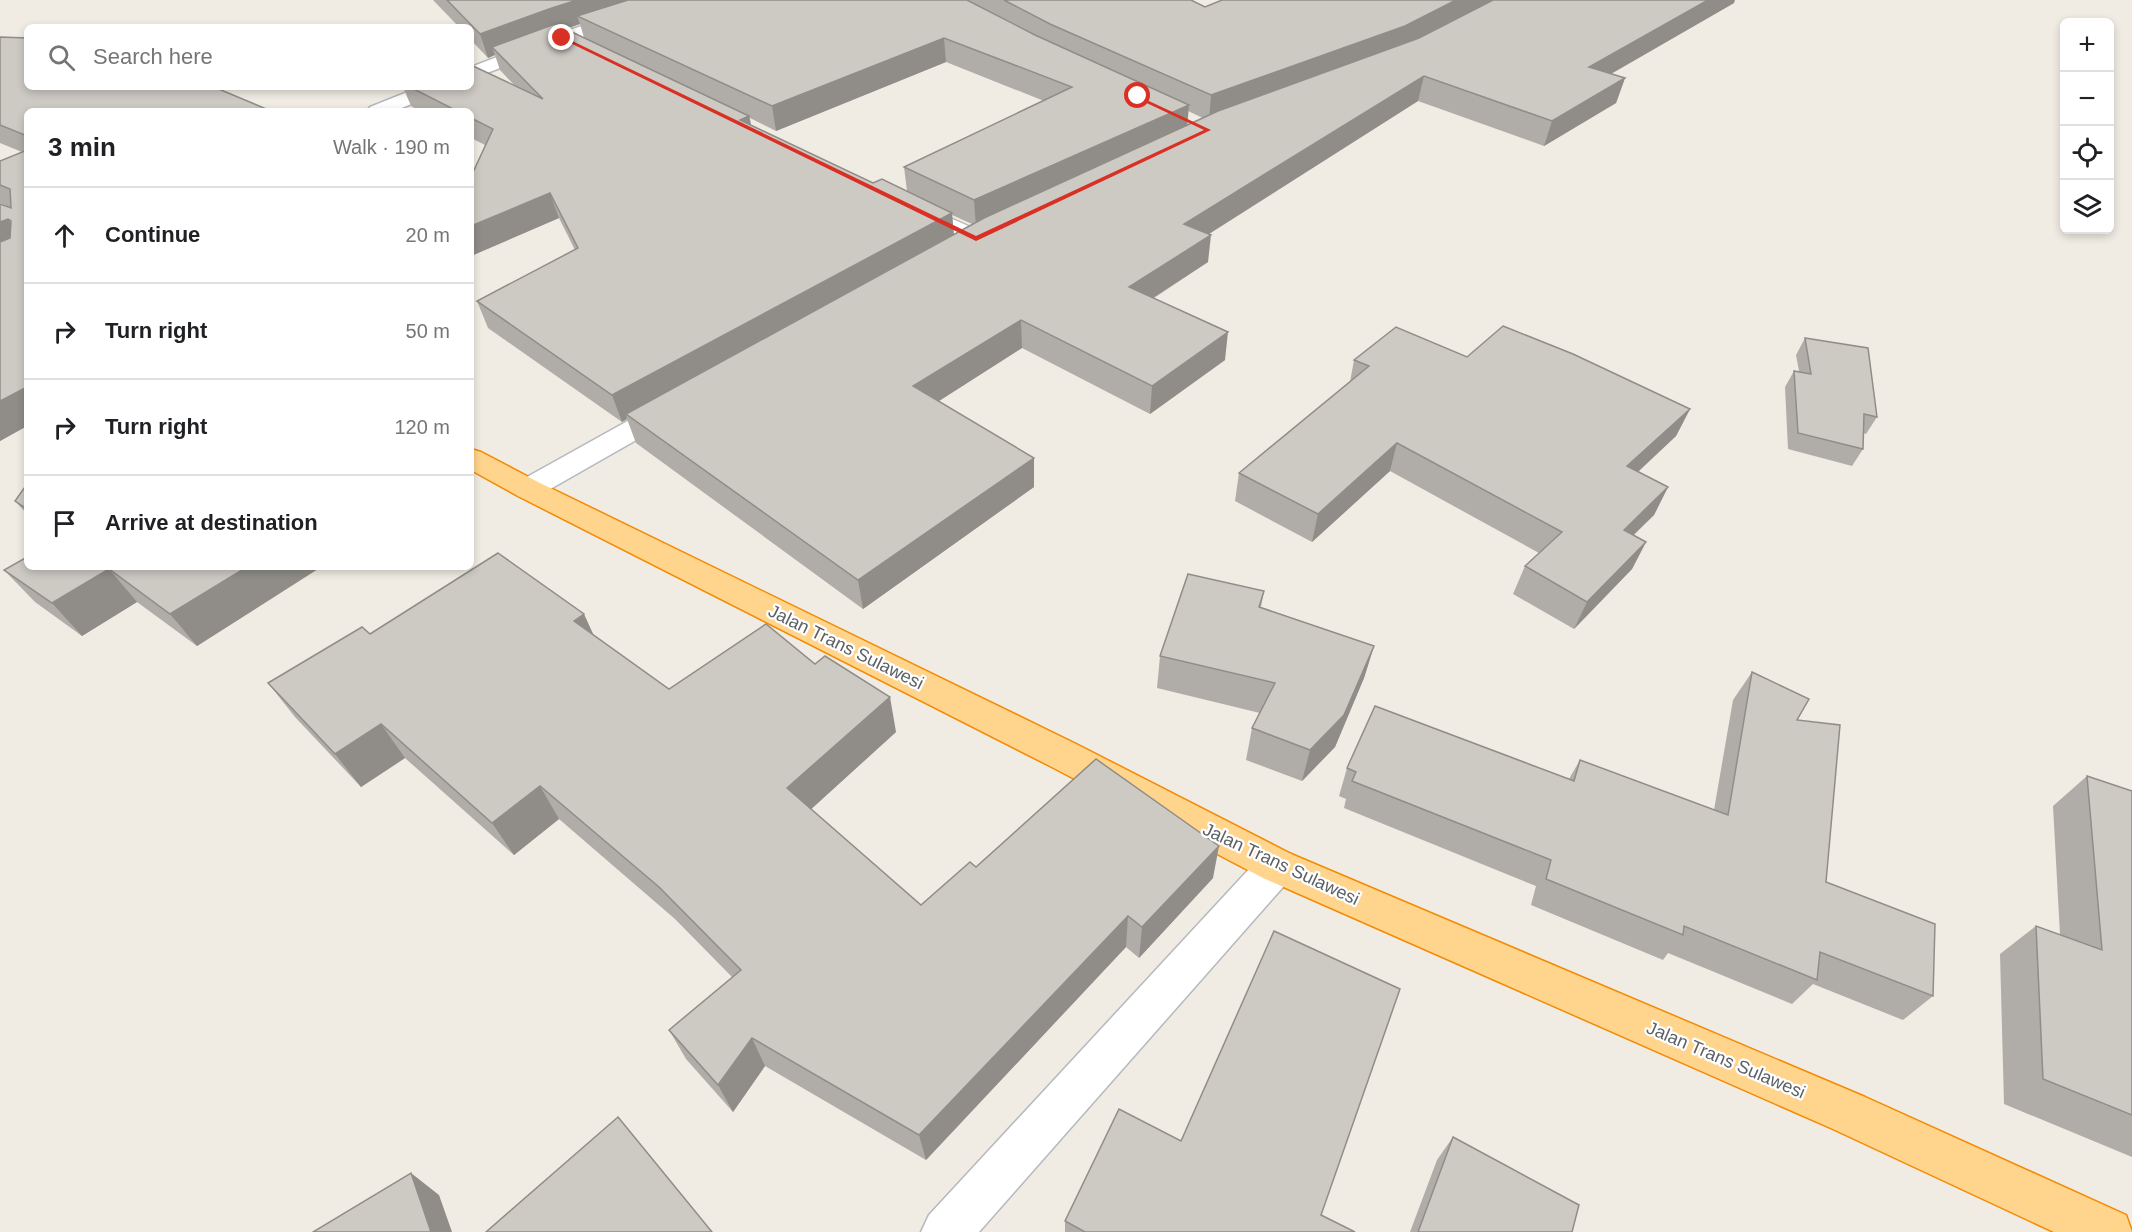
<!DOCTYPE html>
<html lang="en">
<head>
<meta charset="utf-8">
<style>
  body { margin:0; font-family:Arial,sans-serif; background:#f2f2f2; color:#202124 }
  .controls { position:absolute; right:18px; top:18px; display:grid; overflow:hidden; border-radius:9px; box-shadow:0 3px 9px #0003 }
  .controls button { width:54px; height:54px; display:grid; place-items:center; padding:0; border:0; border-bottom:2px solid #e0e0e0; background:#fff; color:#202124; font:30px sans-serif }
  .stop { position:absolute; width:18px; height:18px; margin:-14px; border:4px solid #d93025; border-radius:50%; background:#fff }
  .stop.end { background:#d93025; border-color:#fff; box-shadow:0 2px 6px #0008 }
  .list { margin:0; padding:0; list-style:none }
  h2 { display:flex; justify-content:space-between; align-items:center; height:78px; margin:0; padding:0 24px; font-size:26px }
  h2 small { font-size:20px; font-weight:400; color:#757577 }
  .list li { display:grid; grid-template-columns:39px 1fr auto; gap:18px; align-items:center; box-sizing:border-box; height:96px; padding:0 24px; border-top:2px solid #e0e0e0 }
  .list b { display:block; font-size:22px; white-space:nowrap }
  .list em { font-size:20px; font-style:normal; color:#757577 }
  .icon { flex:none; width:33px; height:33px; fill:none; stroke:currentColor; stroke-width:2; stroke-linecap:round; stroke-linejoin:round }
  .map { position:relative; flex:none; width:2132px; height:1232px; overflow:hidden }
  .search { position:absolute; background:#fff; box-shadow:0 3px 9px #0003; left:24px; top:24px; width:450px; height:66px; display:flex; align-items:center; gap:15px; box-sizing:border-box; padding:0 21px; border-radius:9px; color:#757577; font-size:22px }
  .panel { position:absolute; background:#fff; box-shadow:0 3px 9px #0003; left:24px; top:108px; width:450px; height:462px; border-radius:9px }
  .map>svg:first-child { display:block }
  .lines { fill:none; stroke-linecap:round; stroke-linejoin:round }
  .street-casing { stroke:#b5b8bc; stroke-width:3 }
  .highway-casing { stroke:#f48a00; stroke-width:3 }
  .street { fill:#fff; fill-rule:evenodd }
  .highway { fill:#ffd48c; fill-rule:evenodd }
  .wall { fill:#b0ada8; fill-rule:evenodd }
  .shaded-wall { fill:#908d88 }
  .building { fill:#cdc9c3; stroke:#908d88; stroke-width:1.5 }
  .route { fill:#d93025 }
  .labels { text-anchor:middle; stroke-width:4.5; stroke-linejoin:round; paint-order:stroke }
  .street-label { font-size:18px; fill:#5c6166; stroke:#fff }
</style>
</head>
<body>
<div class="map">
<svg width="2132" height="1232" viewBox="0 0 2132 1232">
  <rect width="100%" height="100%" fill="#f0ece4"/>
  <g class="lines">
    <g class="street-casing">
      <g id="street">
        <polygon points="662,0 687,0 685,4 569,42 471,79 471,67 557,34"/>
        <polygon points="420,87 446,87 444,91 394,111 367,111 370,107"/>
        <polygon points="912,201 984,233 987,238 984,243 976,245 968,243 904,213 901,208 904,203"/>
        <polygon points="670,401 680,403 684,409 680,415 538,496 528,499 518,496 513,489 518,482 660,403"/>
        <polygon points="1277,849 1291,854 1297,866 1291,878 979,1232 921,1232 929,1215 1263,854"/>
      </g>
    </g>
    <g class="highway-casing">
      <polygon id="highway" points="471,449 481,452 538,482 1076,744 1291,854 1865,1097 2126,1215 2132,1232 2054,1232 1833,1129 1263,878 1050,766 518,496 471,470"/>
    </g>
    <use href="#street" class="street"/>
    <use href="#highway" class="highway"/>
  </g>
  <g class="wall">
    <path d="M433 0H1191L1205 7 1734 3 1611 74 1625 78 1616 103 1544 146 1418 101 1209 234 1208 262 1154 298 1225 360 1150 414 1022 348 939 401 1034 487 863 609 636 443 627 419 622 422 488 328 477 301 575 250 559 218 471 256V169L474 170 485 145 471 138V111H420L411 106 403 87 515 86 500 70 495 55 488 58 471 40V27H459ZM580 24 584 38 565 29ZM946 62 1044 101 904 167 907 191 873 183 751 125 750 118 776 131ZM1188 111 1203 118 1187 125ZM952 215 972 224 954 234Z"/>
    <polygon points="0,37 27,111 27,426 0,441 0,204 11,208 0,203 0,161 22,152 0,143"/>
    <polygon points="1805,338 1877,417 1866,434 1863,433 1863,449 1852,466 1788,449 1785,387 1794,371 1799,371 1796,355"/>
    <polygon points="1467,357 1690,409 1676,436 1638,472 1668,487 1654,515 1634,535 1646,542 1632,569 1574,629 1513,594 1525,566 1539,553 1390,471 1312,542 1235,501 1239,473 1350,382 1354,360"/>
    <polygon points="27,484 27,514 15,501"/>
    <polygon points="27,567 321,567 197,646 137,602 82,636 35,602 4,570"/>
    <polygon points="1264,591 1261,607 1374,646 1364,678 1335,747 1302,781 1246,760 1252,728 1260,713 1157,688 1160,656"/>
    <polygon points="370,634 593,634 669,689 896,732 811,809 921,905 976,867 1213,878 1139,958 1126,947 926,1160 765,1066 733,1112 686,1059 669,1030 732,977 675,919 559,819 514,855 405,758 361,787 295,717 268,683"/>
    <polygon points="1752,672 1797,720 1826,882 1933,996 1903,1020 1813,984 1792,1004 1668,953 1663,960 1531,905 1536,886 1344,808 1346,799 1339,796 1347,768 1569,779 1580,760 1714,810 1733,700"/>
    <polygon points="2087,776 2132,791 2132,1157 2004,1104 2000,954 2036,926 2060,935 2053,806"/>
    <polygon points="1453,1137 1572,1232 1410,1232 1437,1160"/>
    <polygon points="1181,1141 1321,1215 1355,1232 1065,1232 1065,1221"/>
  </g>
  <g class="shaded-wall">
    <polygon points="577,0 655,0 577,16 580,24 556,32 492,47 495,55 488,58 480,34 549,9"/>
    <polygon points="1456,0 1495,0 1400,50 1209,121 1211,95"/>
    <polygon points="1708,0 1735,0 1734,3 1581,91 1589,67"/>
    <polygon points="944,38 946,62 776,131 772,106"/>
    <polygon points="1424,76 1418,101 1182,251 1184,224"/>
    <polygon points="1625,78 1616,103 1544,146 1552,121"/>
    <polygon points="1189,105 1187,130 976,227 974,200"/>
    <polygon points="749,116 754,140 740,120"/>
    <polygon points="550,193 559,218 471,256 471,226"/>
    <polygon points="952,213 954,238 626,414 627,419 622,422 612,395"/>
    <polygon points="8,219 26,245 0,255 0,222"/>
    <polygon points="1211,235 1208,262 1128,314 1129,287"/>
    <polygon points="1021,320 1022,348 917,415 913,386"/>
    <polygon points="1228,332 1225,360 1150,414 1152,386"/>
    <polygon points="27,387 27,426 0,441 0,401"/>
    <polygon points="1690,409 1676,436 1614,494 1627,466"/>
    <polygon points="1397,443 1390,471 1312,542 1318,514"/>
    <polygon points="1034,458 1034,487 863,609 858,580"/>
    <polygon points="1668,487 1654,515 1610,557 1624,530"/>
    <polygon points="1646,542 1632,569 1574,629 1587,602"/>
    <polygon points="247,567 321,567 197,646 170,614"/>
    <polygon points="109,569 137,602 82,636 52,603"/>
    <polygon points="584,614 600,649 574,621"/>
    <polygon points="1374,646 1364,678 1335,747 1302,781 1310,750"/>
    <polygon points="890,697 896,732 797,822 787,788"/>
    <polygon points="381,724 405,758 361,787 335,754"/>
    <polygon points="540,786 559,819 514,855 492,823"/>
    <polygon points="1219,846 1213,878 1139,958 1142,927"/>
    <polygon points="1128,916 1126,947 926,1160 919,1135"/>
    <polygon points="752,1038 765,1066 733,1112 718,1085"/>
    <polygon points="411,1173 439,1195 452,1232 431,1232"/>
  </g>
  <g class="building">
    <polygon points="447,0 577,0 549,9 480,34"/>
    <polygon points="628,0 967,0 1035,35 1189,105 974,200 904,167 1072,87 944,38 772,106 577,16"/>
    <polygon points="1004,0 1191,0 1205,7 1222,0 1456,0 1405,26 1211,95 1050,24"/>
    <polygon points="1493,0 1708,0 1589,67 1625,78 1552,121 1424,76 1184,224 1211,235 1129,287 1228,332 1152,386 1021,320 913,386 1034,458 858,580 626,414 984,218 1218,111 1419,38"/>
    <polygon points="555,24 749,116 740,120 873,183 882,179 952,213 612,395 477,301 578,248 550,193 471,226 471,169 474,170 493,129 471,118 471,111 457,111 410,87 471,87 471,65 543,99 492,47"/>
    <polygon points="0,37 27,38 27,87 214,87 271,111 27,111 27,136 0,125"/>
    <polygon points="27,150 27,387 0,401 0,242 10,238 11,221 8,219 0,222 0,204 11,208 10,189 0,185 0,161"/>
    <polygon points="1503,326 1573,354 1690,409 1627,466 1668,487 1624,530 1646,542 1587,602 1525,566 1562,532 1397,443 1318,514 1239,473 1369,366 1354,360 1396,327 1467,357"/>
    <polygon points="1805,338 1868,348 1877,417 1864,414 1863,449 1798,433 1794,371 1811,374"/>
    <polygon points="27,484 27,509 15,501"/>
    <polygon points="498,553 584,614 574,621 669,689 766,624 815,664 825,656 890,697 787,788 921,905 970,862 976,867 1096,759 1219,846 1142,927 1128,916 919,1135 752,1038 718,1085 669,1030 741,970 659,887 540,786 492,823 381,724 335,754 268,683 362,627 370,634"/>
    <polygon points="27,557 27,567 247,567 170,614 109,569 52,603 4,570"/>
    <polygon points="1188,574 1264,591 1259,607 1374,646 1344,715 1310,750 1252,728 1275,683 1160,656"/>
    <polygon points="1752,672 1809,699 1797,720 1840,725 1826,882 1935,924 1933,996 1820,952 1817,980 1684,926 1683,935 1546,879 1551,860 1352,781 1356,772 1347,768 1375,706 1574,781 1580,760 1728,815"/>
    <polygon points="2087,776 2132,791 2132,1115 2043,1079 2036,926 2102,950"/>
    <polygon points="1274,931 1400,989 1321,1215 1355,1232 1085,1232 1065,1221 1119,1109 1181,1141"/>
    <polygon points="618,1117 712,1232 486,1232"/>
    <polygon points="1453,1137 1579,1205 1572,1232 1418,1232"/>
    <polygon points="411,1173 431,1232 313,1232"/>
  </g>
  <polygon class="route" points="564,37 976,236 1204,130 1136,98 1136,95 1211,130 976,241 560,38"/>
  <g class="labels">
    <g class="street-label">
      <text transform="translate(846 647) rotate(26)" y="6">Jalan Trans Sulawesi</text>
      <text transform="translate(1281 864) rotate(25)" y="6">Jalan Trans Sulawesi</text>
      <text transform="translate(1726 1060) rotate(23)" y="6">Jalan Trans Sulawesi</text>
    </g>
  </g>
</svg>
<div class="controls">
<button>+</button>
<button>−</button>
<button><svg class="icon" aria-label="locate" viewBox="0 0 24 24"><circle cx="12" cy="12" r="6"/><path d="M12 2v4M12 18v4M2 12h4M18 12h4"/></svg></button>
<button><svg class="icon" aria-label="layers" viewBox="0 0 24 24"><path d="M12 4l9 5-9 5-9-5zM3 14l9 5 9-5"/></svg></button>
</div>
<div class="stop" style="left:1138px;top:96px"></div>
<div class="stop end" style="left:562px;top:38px"></div>
<div class="search"><svg class="icon" aria-label="search" viewBox="0 0 24 24"><circle cx="10" cy="10" r="6"/><path d="M15 15l6 6"/></svg>Search here</div>
<section class="panel">
<h2>3 min<small>Walk · 190 m</small></h2>
<ul class="list">
<li><svg class="icon" aria-label="ahead" viewBox="0 0 24 24"><path d="M12 20V5M6 11l6-6 6 6"/></svg><div><b>Continue</b></div><em>20 m</em></li>
<li><svg class="icon" aria-label="right" viewBox="0 0 24 24"><path d="M7 20v-9h11M14 6l5 5-5 5"/></svg><div><b>Turn right</b></div><em>50 m</em></li>
<li><svg class="icon" aria-label="right" viewBox="0 0 24 24"><path d="M7 20v-9h11M14 6l5 5-5 5"/></svg><div><b>Turn right</b></div><em>120 m</em></li>
<li><svg class="icon" aria-label="arrive" viewBox="0 0 24 24"><path d="M6 21V4h12l-3 4 3 4H6"/></svg><div><b>Arrive at destination</b></div></li>
</ul>
</section>
</div>
</body>
</html>
